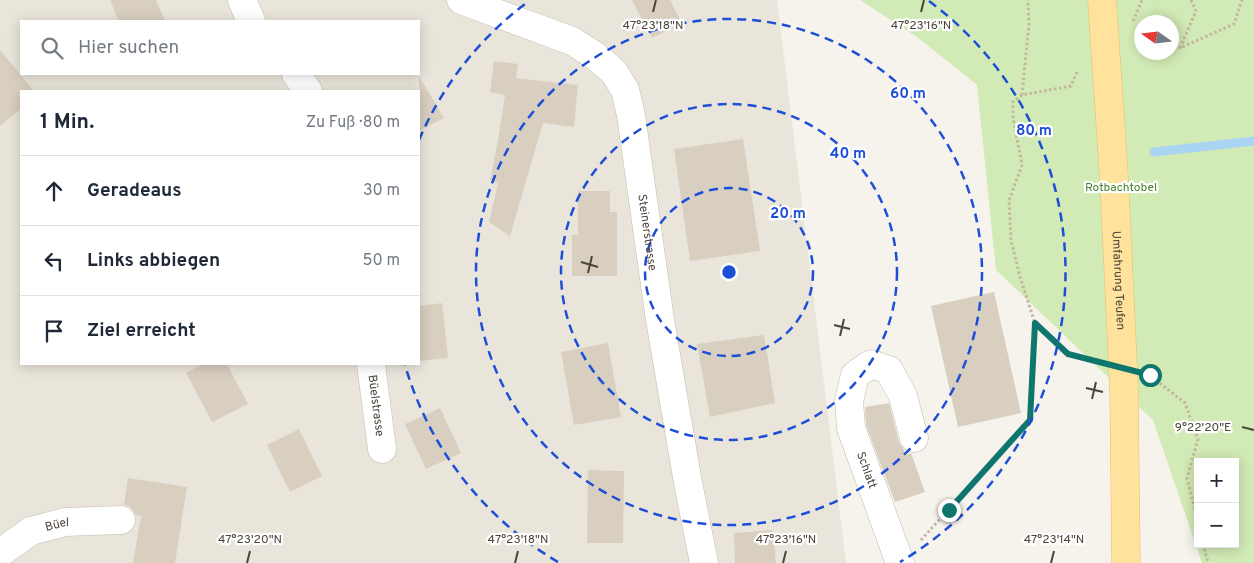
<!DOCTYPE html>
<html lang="de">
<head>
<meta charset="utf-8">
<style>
  body { margin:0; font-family:Overpass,sans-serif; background:#f6f6f7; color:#1f2937 }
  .controls { position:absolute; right:15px; bottom:15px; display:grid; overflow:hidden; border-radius:0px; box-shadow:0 2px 12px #0003 }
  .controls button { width:45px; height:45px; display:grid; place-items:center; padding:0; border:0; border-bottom:1px solid #e0e1e3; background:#fff; color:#1f2937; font:25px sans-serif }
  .compass { position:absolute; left:1134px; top:15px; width:45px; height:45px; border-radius:50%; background:#fff; box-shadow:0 2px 12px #0003; rotate:284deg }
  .stop { position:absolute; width:15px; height:15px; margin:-11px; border:4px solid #0f766e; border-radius:50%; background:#fff }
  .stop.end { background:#0f766e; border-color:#fff; box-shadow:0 1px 5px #0008 }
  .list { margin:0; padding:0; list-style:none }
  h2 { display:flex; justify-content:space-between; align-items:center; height:65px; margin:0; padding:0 20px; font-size:21px }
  h2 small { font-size:16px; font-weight:400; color:#747a83 }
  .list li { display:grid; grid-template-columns:32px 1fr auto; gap:15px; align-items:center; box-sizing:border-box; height:70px; padding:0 20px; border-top:1px solid #e0e1e3 }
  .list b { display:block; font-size:19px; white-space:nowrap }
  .list em { font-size:16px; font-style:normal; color:#747a83 }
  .icon { flex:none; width:28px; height:28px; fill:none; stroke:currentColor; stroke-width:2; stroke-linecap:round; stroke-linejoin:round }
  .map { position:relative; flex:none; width:1254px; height:563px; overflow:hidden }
  .search { position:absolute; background:#fff; box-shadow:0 2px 12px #0003; left:20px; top:20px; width:400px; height:55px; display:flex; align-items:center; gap:12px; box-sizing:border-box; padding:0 18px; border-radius:0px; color:#747a83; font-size:19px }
  .panel { position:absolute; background:#fff; box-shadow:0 2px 12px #0003; left:20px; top:90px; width:400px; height:275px; border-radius:0px }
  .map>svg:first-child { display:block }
  .residential { fill:#eae5da; fill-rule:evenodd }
  .green { fill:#d2eab5; fill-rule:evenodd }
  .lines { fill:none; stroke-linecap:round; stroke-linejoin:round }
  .stream { stroke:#a9d4f2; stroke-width:9 }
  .building { fill:#d8cfc1 }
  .minor-casing { stroke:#c2bbae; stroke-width:29 }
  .major-casing { stroke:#e6c16a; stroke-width:29 }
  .path { stroke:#c4b79f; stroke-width:3; stroke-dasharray:2.5 2.5; stroke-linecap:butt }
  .minor { stroke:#fff; stroke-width:28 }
  .major { stroke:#ffe39c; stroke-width:28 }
  .major-bridge-casing { stroke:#e6c16a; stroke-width:29; stroke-linecap:butt }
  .major-bridge { stroke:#ffe39c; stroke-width:28 }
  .route { stroke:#0f766e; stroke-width:6 }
  .ticks { fill:none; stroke:#4b4439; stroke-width:2 }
  .ring { fill:none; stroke:#1d4ed8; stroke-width:2.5; stroke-dasharray:9 6 }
  .labels { text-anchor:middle; stroke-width:4.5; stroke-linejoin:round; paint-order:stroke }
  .park-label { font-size:12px; fill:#4a7f2a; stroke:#fff }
  .street-label { font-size:12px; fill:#4b4439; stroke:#fff }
  .ticks-label { font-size:12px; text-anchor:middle; fill:#4b4439; stroke:#fff; stroke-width:4.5; stroke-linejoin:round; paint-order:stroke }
  .centre { fill:#1d4ed8; stroke:#fff; stroke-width:2.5 }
  .ring-label { font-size:15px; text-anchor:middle; font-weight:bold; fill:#1d4ed8; stroke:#fff; stroke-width:4.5; stroke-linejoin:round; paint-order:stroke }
</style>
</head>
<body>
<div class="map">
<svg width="1254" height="563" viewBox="0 0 1254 563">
  <rect width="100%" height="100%" fill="#f6f3ec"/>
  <path class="residential" d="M0 0H777L846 563H0ZM21 21H419V74H21ZM21 91H419V364H21Z"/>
  <path class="green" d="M860 0H1254V563H1202L1153 420 996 270 977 85 917 37ZM1142 22H1172V52H1142ZM1198 462H1235V544H1198Z"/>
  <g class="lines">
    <polyline class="stream" points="1154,152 1254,141"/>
  </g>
  <g class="building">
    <polygon points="110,0 156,0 165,21 119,21"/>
    <polygon points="632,0 670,0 682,23 652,38"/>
    <polygon points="0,50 34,91 21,91 21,109 0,126"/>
    <polygon points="494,61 518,64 516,78 578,85 574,127 543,123 510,236 489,222 498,183 490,180 498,141 505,95 490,92"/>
    <polygon points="419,76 444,118 419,131"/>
    <polygon points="743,139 760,251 690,261 674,149"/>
    <polygon points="578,191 610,191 610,212 617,212 617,276 572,276 572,235 578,235"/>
    <polygon points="994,292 1021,413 958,427 931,306"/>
    <polygon points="442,303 448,358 419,361 419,306"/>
    <polygon points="764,335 775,403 710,417 697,344"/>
    <polygon points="608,343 621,417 574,425 561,352"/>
    <polygon points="203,364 227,364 248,404 212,422 186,373"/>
    <polygon points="889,403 899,442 904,450 905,455 911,453 925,492 895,502 866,425 865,407"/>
    <polygon points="440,408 461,453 426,469 405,424"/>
    <polygon points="299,429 322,476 290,492 267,445"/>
    <polygon points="588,470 624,471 623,543 587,543"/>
    <polygon points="128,478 187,487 175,563 133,563 141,516 135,515 134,511 129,506 124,505"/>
    <polygon points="773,530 776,563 735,563 734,533"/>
  </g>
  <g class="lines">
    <g class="minor-casing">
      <g id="minor">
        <polyline points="242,0 251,21"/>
        <path id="s1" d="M461 0 572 41 594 55 614 72 625 90 631 115 660 320 688 483 704 563"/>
        <polyline points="296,74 308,91"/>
        <path id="s2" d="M371 364 382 449"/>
        <path id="s3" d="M0 553 31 531 65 522 121 520"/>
        <polyline points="900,563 851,428 849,401 855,375 871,364 889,370 903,396 914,438"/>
      </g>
    </g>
    <g class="major-casing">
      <polyline id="major" points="1124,389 1126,563"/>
    </g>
    <g class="path">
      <polyline points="1191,0 1196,11 1180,48 1234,24 1242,0"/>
      <polyline points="1133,21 1142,0"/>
      <polyline points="1077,72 1071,86 1022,95 1013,102 1013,118 1022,165 1009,201 1011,240 1020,277 1035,323 1068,354 1096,361"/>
      <polyline points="1022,95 1029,24 1028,0"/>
      <polyline points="1152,377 1185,403 1198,439 1187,478 1198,522"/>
      <polyline points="921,540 1030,420 1035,324"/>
      <polyline points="1203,544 1208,563"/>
    </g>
    <use href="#minor" class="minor"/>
    <use href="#major" class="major"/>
    <g class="major-bridge-casing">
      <g id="major-bridge">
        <path id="s4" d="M1102 0 1114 178 1124 389"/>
      </g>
    </g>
    <use href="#major-bridge" class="major-bridge"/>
  </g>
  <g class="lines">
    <polyline class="route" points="949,510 1030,420 1035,323 1068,354 1150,375"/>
  </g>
  <path class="ticks" d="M653 12 656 0M921 12 924 0M581 262 598 267M588 273 592 256M834 325 850 329M840 336 844 319M1086 388 1103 392M1092 399 1096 382M1242 427 1254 430M247 563 250 551M515 563 518 551M783 563 786 551M1051 563 1054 551"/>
  <g class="ring">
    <circle cx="729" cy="272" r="84"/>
    <circle cx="729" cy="272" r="168"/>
    <circle cx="729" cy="272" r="253"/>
    <path d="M558 562A337 337 0 0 1 405 365M419 140A337 337 0 0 1 529 1M929 1A337 337 0 0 1 900 562"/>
  </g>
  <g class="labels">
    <g class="park-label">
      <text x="1121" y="191">Rotbachtobel</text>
    </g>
    <g class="street-label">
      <text dy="4" stroke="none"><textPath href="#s1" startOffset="336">Steinerstrasse</textPath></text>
      <text dy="4" stroke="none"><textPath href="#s4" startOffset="281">Umfahrung Teufen</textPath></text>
      <text dy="4" stroke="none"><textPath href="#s2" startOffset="42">Büelstrasse</textPath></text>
      <text transform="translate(867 470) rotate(70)" y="4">Schlatt</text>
      <text dy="4" stroke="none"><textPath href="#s3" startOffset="65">Büel</textPath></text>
    </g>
  </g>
  <g class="ticks-label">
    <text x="653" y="29">47°23'18"N</text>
    <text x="921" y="29">47°23'16"N</text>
    <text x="1203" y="431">9°22'20"E</text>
    <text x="250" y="543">47°23'20"N</text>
    <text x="518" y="543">47°23'18"N</text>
    <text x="786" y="543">47°23'16"N</text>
    <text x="1054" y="543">47°23'14"N</text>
  </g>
  <circle cx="729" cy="272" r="8" class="centre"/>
  <g class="ring-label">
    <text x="908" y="98">60 m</text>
    <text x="1034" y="135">80 m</text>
    <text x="848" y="158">40 m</text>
    <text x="788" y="218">20 m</text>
  </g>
</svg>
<div class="controls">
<button>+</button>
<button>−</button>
</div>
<svg class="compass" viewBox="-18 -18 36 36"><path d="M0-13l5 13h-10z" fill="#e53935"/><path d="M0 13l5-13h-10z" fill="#747a83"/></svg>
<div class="stop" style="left:1150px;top:375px"></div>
<div class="stop end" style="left:949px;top:510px"></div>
<div class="search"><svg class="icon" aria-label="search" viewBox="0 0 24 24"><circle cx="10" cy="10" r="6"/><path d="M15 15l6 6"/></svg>Hier suchen</div>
<section class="panel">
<h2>1 Min.<small>Zu Fuß · 80 m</small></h2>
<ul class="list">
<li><svg class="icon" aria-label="ahead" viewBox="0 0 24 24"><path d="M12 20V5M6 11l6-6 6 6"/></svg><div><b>Geradeaus</b></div><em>30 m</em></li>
<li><svg class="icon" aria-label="left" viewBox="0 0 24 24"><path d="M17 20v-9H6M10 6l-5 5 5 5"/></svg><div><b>Links abbiegen</b></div><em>50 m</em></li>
<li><svg class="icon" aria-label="arrive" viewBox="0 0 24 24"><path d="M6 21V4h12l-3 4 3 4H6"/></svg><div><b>Ziel erreicht</b></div></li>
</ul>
</section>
</div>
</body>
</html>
